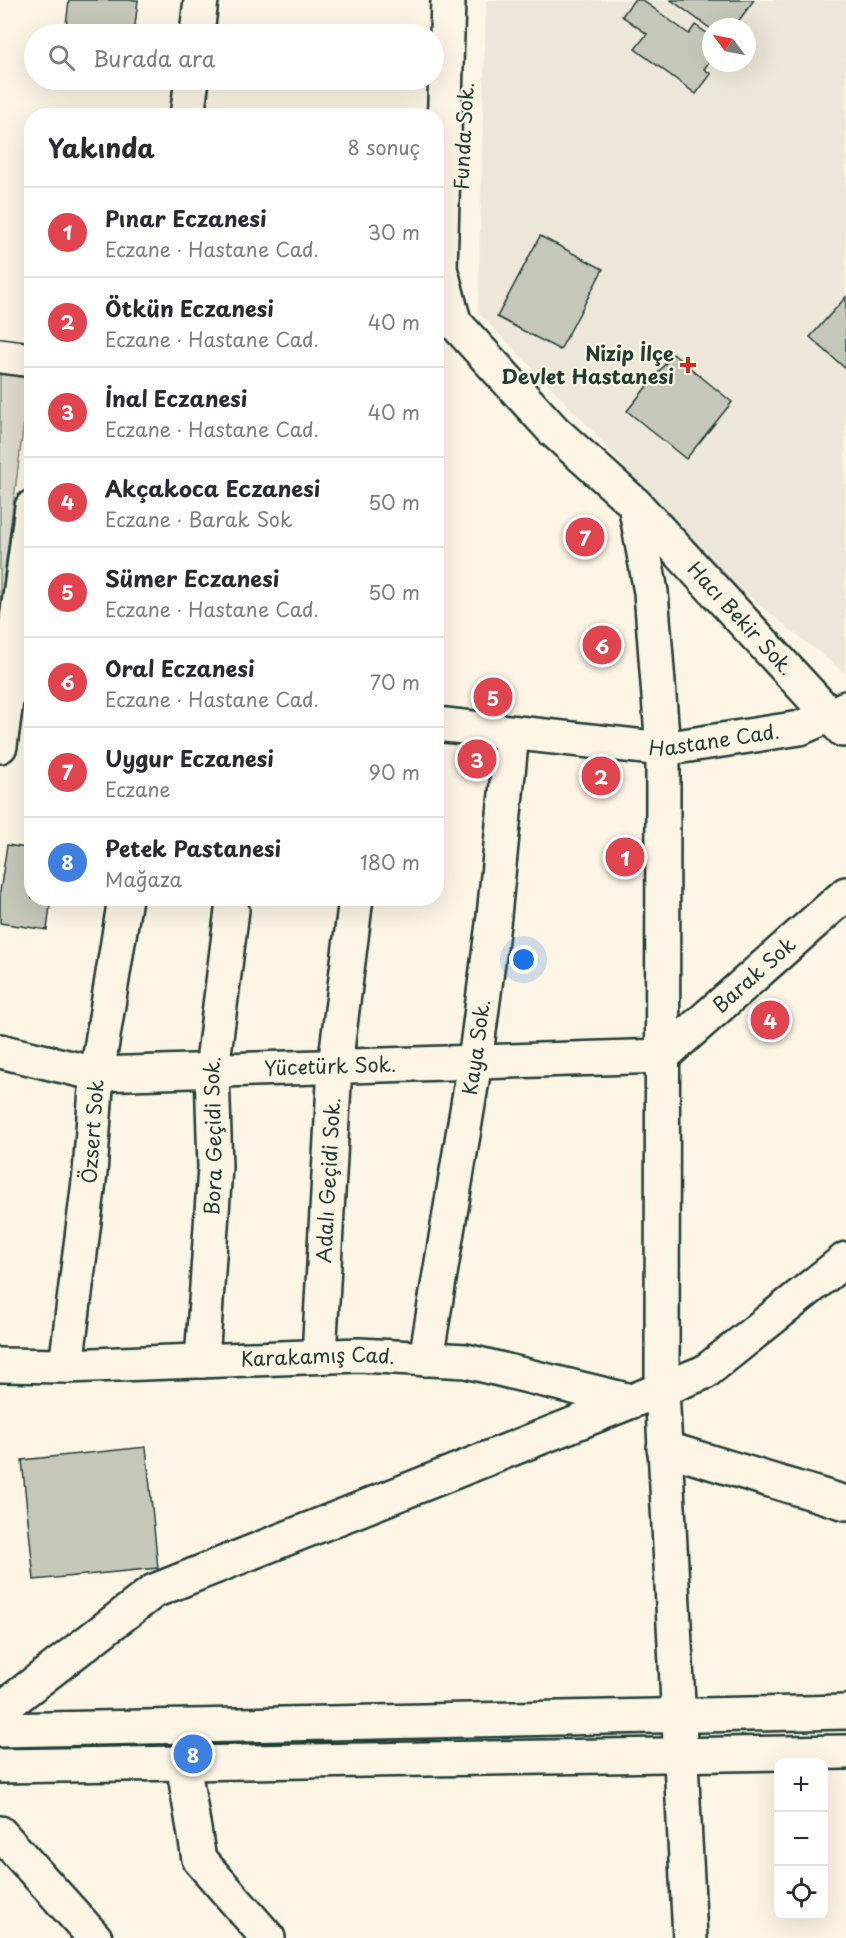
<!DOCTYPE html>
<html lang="tr">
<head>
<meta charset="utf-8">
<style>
  body { margin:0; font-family:"Playpen Sans",sans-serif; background:#f7f7f7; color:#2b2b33 }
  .controls { position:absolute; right:18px; bottom:18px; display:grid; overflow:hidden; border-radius:12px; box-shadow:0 6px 24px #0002 }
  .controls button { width:54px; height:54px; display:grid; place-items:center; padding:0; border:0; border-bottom:2px solid #e1e1e2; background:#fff; color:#2b2b33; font:30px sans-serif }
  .compass { position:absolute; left:702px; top:18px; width:54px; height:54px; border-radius:50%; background:#fff; box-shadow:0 6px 24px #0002; rotate:302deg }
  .you { position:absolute; left:524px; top:960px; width:21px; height:21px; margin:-15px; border:4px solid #fff; border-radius:50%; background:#1a73e8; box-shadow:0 0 0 9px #1a73e833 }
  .badge { display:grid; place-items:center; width:39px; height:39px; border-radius:50%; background:#c8321e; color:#fff; font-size:20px; font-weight:700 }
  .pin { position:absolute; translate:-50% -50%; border:3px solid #fff; box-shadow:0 2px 6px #0006 }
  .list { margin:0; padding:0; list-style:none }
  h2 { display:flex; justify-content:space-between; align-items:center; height:78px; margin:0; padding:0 24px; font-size:26px }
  h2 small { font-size:20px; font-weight:400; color:#7c7c81 }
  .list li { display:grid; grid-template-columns:39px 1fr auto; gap:18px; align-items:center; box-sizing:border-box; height:90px; padding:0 24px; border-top:2px solid #e1e1e2 }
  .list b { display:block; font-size:22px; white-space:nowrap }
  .list p { margin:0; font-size:20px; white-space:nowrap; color:#7c7c81 }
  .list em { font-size:20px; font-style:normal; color:#7c7c81 }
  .icon { flex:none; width:33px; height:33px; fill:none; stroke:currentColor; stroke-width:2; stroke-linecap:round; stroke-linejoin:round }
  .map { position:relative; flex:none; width:846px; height:1938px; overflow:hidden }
  .search { position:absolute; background:#fff; box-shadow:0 6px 24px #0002; left:24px; top:24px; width:420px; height:66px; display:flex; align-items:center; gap:15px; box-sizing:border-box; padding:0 21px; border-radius:33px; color:#7c7c81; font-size:22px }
  .panel { position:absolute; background:#fff; box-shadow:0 6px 24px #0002; left:24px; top:108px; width:420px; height:798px; border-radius:24px }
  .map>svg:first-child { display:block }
  .built { fill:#ece7d8; fill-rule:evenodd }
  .green { fill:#dcdacc; stroke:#7e8c80; stroke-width:1.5 }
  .building { fill:#c5c7b9; stroke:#1f3d34; stroke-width:1.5 }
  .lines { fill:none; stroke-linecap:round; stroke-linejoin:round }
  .minor-casing { stroke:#1f3d34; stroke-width:38 }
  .tertiary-casing { stroke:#1f3d34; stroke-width:38 }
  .secondary-casing { stroke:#1f3d34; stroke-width:38 }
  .minor { stroke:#fcf5e5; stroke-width:33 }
  .tertiary { stroke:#fcf5e5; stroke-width:33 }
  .secondary { stroke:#fcf5e5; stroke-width:33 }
  .poi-dot { fill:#c8321e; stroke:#fcf5e5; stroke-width:2 }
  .labels { text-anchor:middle; stroke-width:4.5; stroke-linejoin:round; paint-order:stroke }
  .street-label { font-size:20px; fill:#1f3d34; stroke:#fcf5e5 }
  .poi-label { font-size:20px; font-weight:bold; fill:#1f3d34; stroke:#fcf5e5; text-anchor:end }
</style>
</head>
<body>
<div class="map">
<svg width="846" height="1938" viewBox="0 0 846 1938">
  <rect width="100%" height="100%" fill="#fcf5e5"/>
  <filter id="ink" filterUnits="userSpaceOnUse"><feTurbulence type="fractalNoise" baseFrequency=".0167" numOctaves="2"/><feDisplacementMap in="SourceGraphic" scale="12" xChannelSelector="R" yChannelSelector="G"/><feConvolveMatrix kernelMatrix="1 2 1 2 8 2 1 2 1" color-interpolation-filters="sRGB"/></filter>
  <g filter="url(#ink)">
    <path class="built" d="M486 0H846L845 673 718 572 580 417 478 312ZM711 27H747V63H711Z"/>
    <polygon class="green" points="0,366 31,368 0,606"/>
    <g class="building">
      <polygon points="69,0 138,0 134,34 65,34"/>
      <polygon points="634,0 642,0 689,34 695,25 711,36 711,59 704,69 711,74 696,94 635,49 647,34 622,16"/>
      <polygon points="671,0 754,0 734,27 711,29"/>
      <polygon points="540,236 603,269 560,350 497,317"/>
      <polygon points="846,297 846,369 810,337"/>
      <polygon points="673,354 732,402 686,459 627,411"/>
      <polygon points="7,845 32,849 32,898 51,898 47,930 0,923 0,892"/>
      <polygon points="146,1447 158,1568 34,1580 22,1460"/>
    </g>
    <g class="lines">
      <g class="minor-casing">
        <g id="minor">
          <path d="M448 0 440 269C446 287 449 306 455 323L554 431 635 504 651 592 663 749 662 1389 690 1938"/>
          <polyline points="197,34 201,0"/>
          <polyline points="187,116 192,80"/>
          <polyline points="0,356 32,360"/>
          <path id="s1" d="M635 504 843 730"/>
          <path id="s2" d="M436 724 663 749 800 728 846 708"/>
          <polyline points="0,746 32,507"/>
          <path id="s3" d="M0 1051 97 1074 663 1056 846 894"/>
          <path id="s4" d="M319 1356 335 1066 356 898"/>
          <path id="s5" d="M426 1359 475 1062 494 916 512 733"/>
          <path id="s6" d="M202 1361 215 1167 212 1070 232 910"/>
          <path id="s7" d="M0 1365 66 1366 359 1355 466 1361 631 1401"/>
          <path id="s8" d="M66 1366 90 1173 97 1074 125 898"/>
          <polyline points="664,1448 846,1503"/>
          <polyline points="0,1710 154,1591 705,1372"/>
          <polyline points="183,1763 199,1859 268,1938"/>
          <polyline points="0,1833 95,1938"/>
        </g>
      </g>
      <g class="tertiary-casing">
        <polyline id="tertiary" points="705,1372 846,1259"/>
      </g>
      <g class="secondary-casing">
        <g id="secondary">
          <polyline points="0,1730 846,1712"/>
          <polyline points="0,1766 846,1752"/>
        </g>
      </g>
      <use href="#minor" class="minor"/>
      <use href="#tertiary" class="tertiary"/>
      <use href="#secondary" class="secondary"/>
    </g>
  </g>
  <path class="poi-dot" d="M685 356h6v6h6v6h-6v6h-6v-6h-6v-6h6z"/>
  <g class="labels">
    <g class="street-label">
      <text transform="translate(464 136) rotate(-87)" y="7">Funda Sok.</text>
      <text dy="7" stroke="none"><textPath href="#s1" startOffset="156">Hacı Bekir Sok.</textPath></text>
      <text dy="7" stroke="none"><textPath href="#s2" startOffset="280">Hastane Cad.</textPath></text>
      <text dy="7" stroke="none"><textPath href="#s3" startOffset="788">Barak Sok</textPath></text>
      <text dy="7" stroke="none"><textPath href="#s5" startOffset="316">Kaya Sok.</textPath></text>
      <text dy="7" stroke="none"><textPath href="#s3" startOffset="333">Yücetürk Sok.</textPath></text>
      <text dy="7" stroke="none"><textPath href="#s8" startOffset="236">Özsert Sok</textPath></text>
      <text dy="7" stroke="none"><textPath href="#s6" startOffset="226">Bora Geçidi Sok.</textPath></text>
      <text dy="7" stroke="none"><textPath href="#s4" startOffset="176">Adalı Geçidi Sok.</textPath></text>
      <text dy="7" stroke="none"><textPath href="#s7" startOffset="318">Karakamış Cad.</textPath></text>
    </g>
    <g class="poi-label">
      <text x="674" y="361">Nizip İlçe<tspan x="674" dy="23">Devlet Hastanesi</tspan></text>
    </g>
  </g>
</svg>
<div class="controls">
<button>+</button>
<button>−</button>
<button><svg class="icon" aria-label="locate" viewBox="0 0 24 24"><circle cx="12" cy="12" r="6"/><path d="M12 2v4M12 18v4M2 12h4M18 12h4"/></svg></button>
</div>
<svg class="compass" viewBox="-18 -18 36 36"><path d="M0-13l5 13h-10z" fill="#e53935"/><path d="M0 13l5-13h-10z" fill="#7c7c81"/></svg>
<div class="you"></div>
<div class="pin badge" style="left:625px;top:857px;background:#e0444e">1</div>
<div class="pin badge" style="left:601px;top:776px;background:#e0444e">2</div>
<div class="pin badge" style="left:477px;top:759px;background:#e0444e">3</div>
<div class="pin badge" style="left:770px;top:1020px;background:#e0444e">4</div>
<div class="pin badge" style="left:493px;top:697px;background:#e0444e">5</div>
<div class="pin badge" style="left:602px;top:645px;background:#e0444e">6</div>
<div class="pin badge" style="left:585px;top:537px;background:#e0444e">7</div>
<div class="pin badge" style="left:193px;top:1754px;background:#3f7fe0">8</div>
<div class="search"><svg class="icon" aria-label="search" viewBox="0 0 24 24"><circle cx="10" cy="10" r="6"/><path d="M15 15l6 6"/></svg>Burada ara</div>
<section class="panel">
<h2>Yakında<small>8 sonuç</small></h2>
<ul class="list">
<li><span class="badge" style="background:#e0444e">1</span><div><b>Pınar Eczanesi</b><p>Eczane · Hastane Cad.</p></div><em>30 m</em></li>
<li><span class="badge" style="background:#e0444e">2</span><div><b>Ötkün Eczanesi</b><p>Eczane · Hastane Cad.</p></div><em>40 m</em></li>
<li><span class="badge" style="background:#e0444e">3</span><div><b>İnal Eczanesi</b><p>Eczane · Hastane Cad.</p></div><em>40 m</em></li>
<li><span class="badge" style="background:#e0444e">4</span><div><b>Akçakoca Eczanesi</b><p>Eczane · Barak Sok</p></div><em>50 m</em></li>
<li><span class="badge" style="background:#e0444e">5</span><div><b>Sümer Eczanesi</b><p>Eczane · Hastane Cad.</p></div><em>50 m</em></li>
<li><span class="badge" style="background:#e0444e">6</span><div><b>Oral Eczanesi</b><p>Eczane · Hastane Cad.</p></div><em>70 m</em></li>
<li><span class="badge" style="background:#e0444e">7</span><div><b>Uygur Eczanesi</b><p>Eczane</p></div><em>90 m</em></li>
<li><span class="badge" style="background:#3f7fe0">8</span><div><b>Petek Pastanesi</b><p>Mağaza</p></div><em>180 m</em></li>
</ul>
</section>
</div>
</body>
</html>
